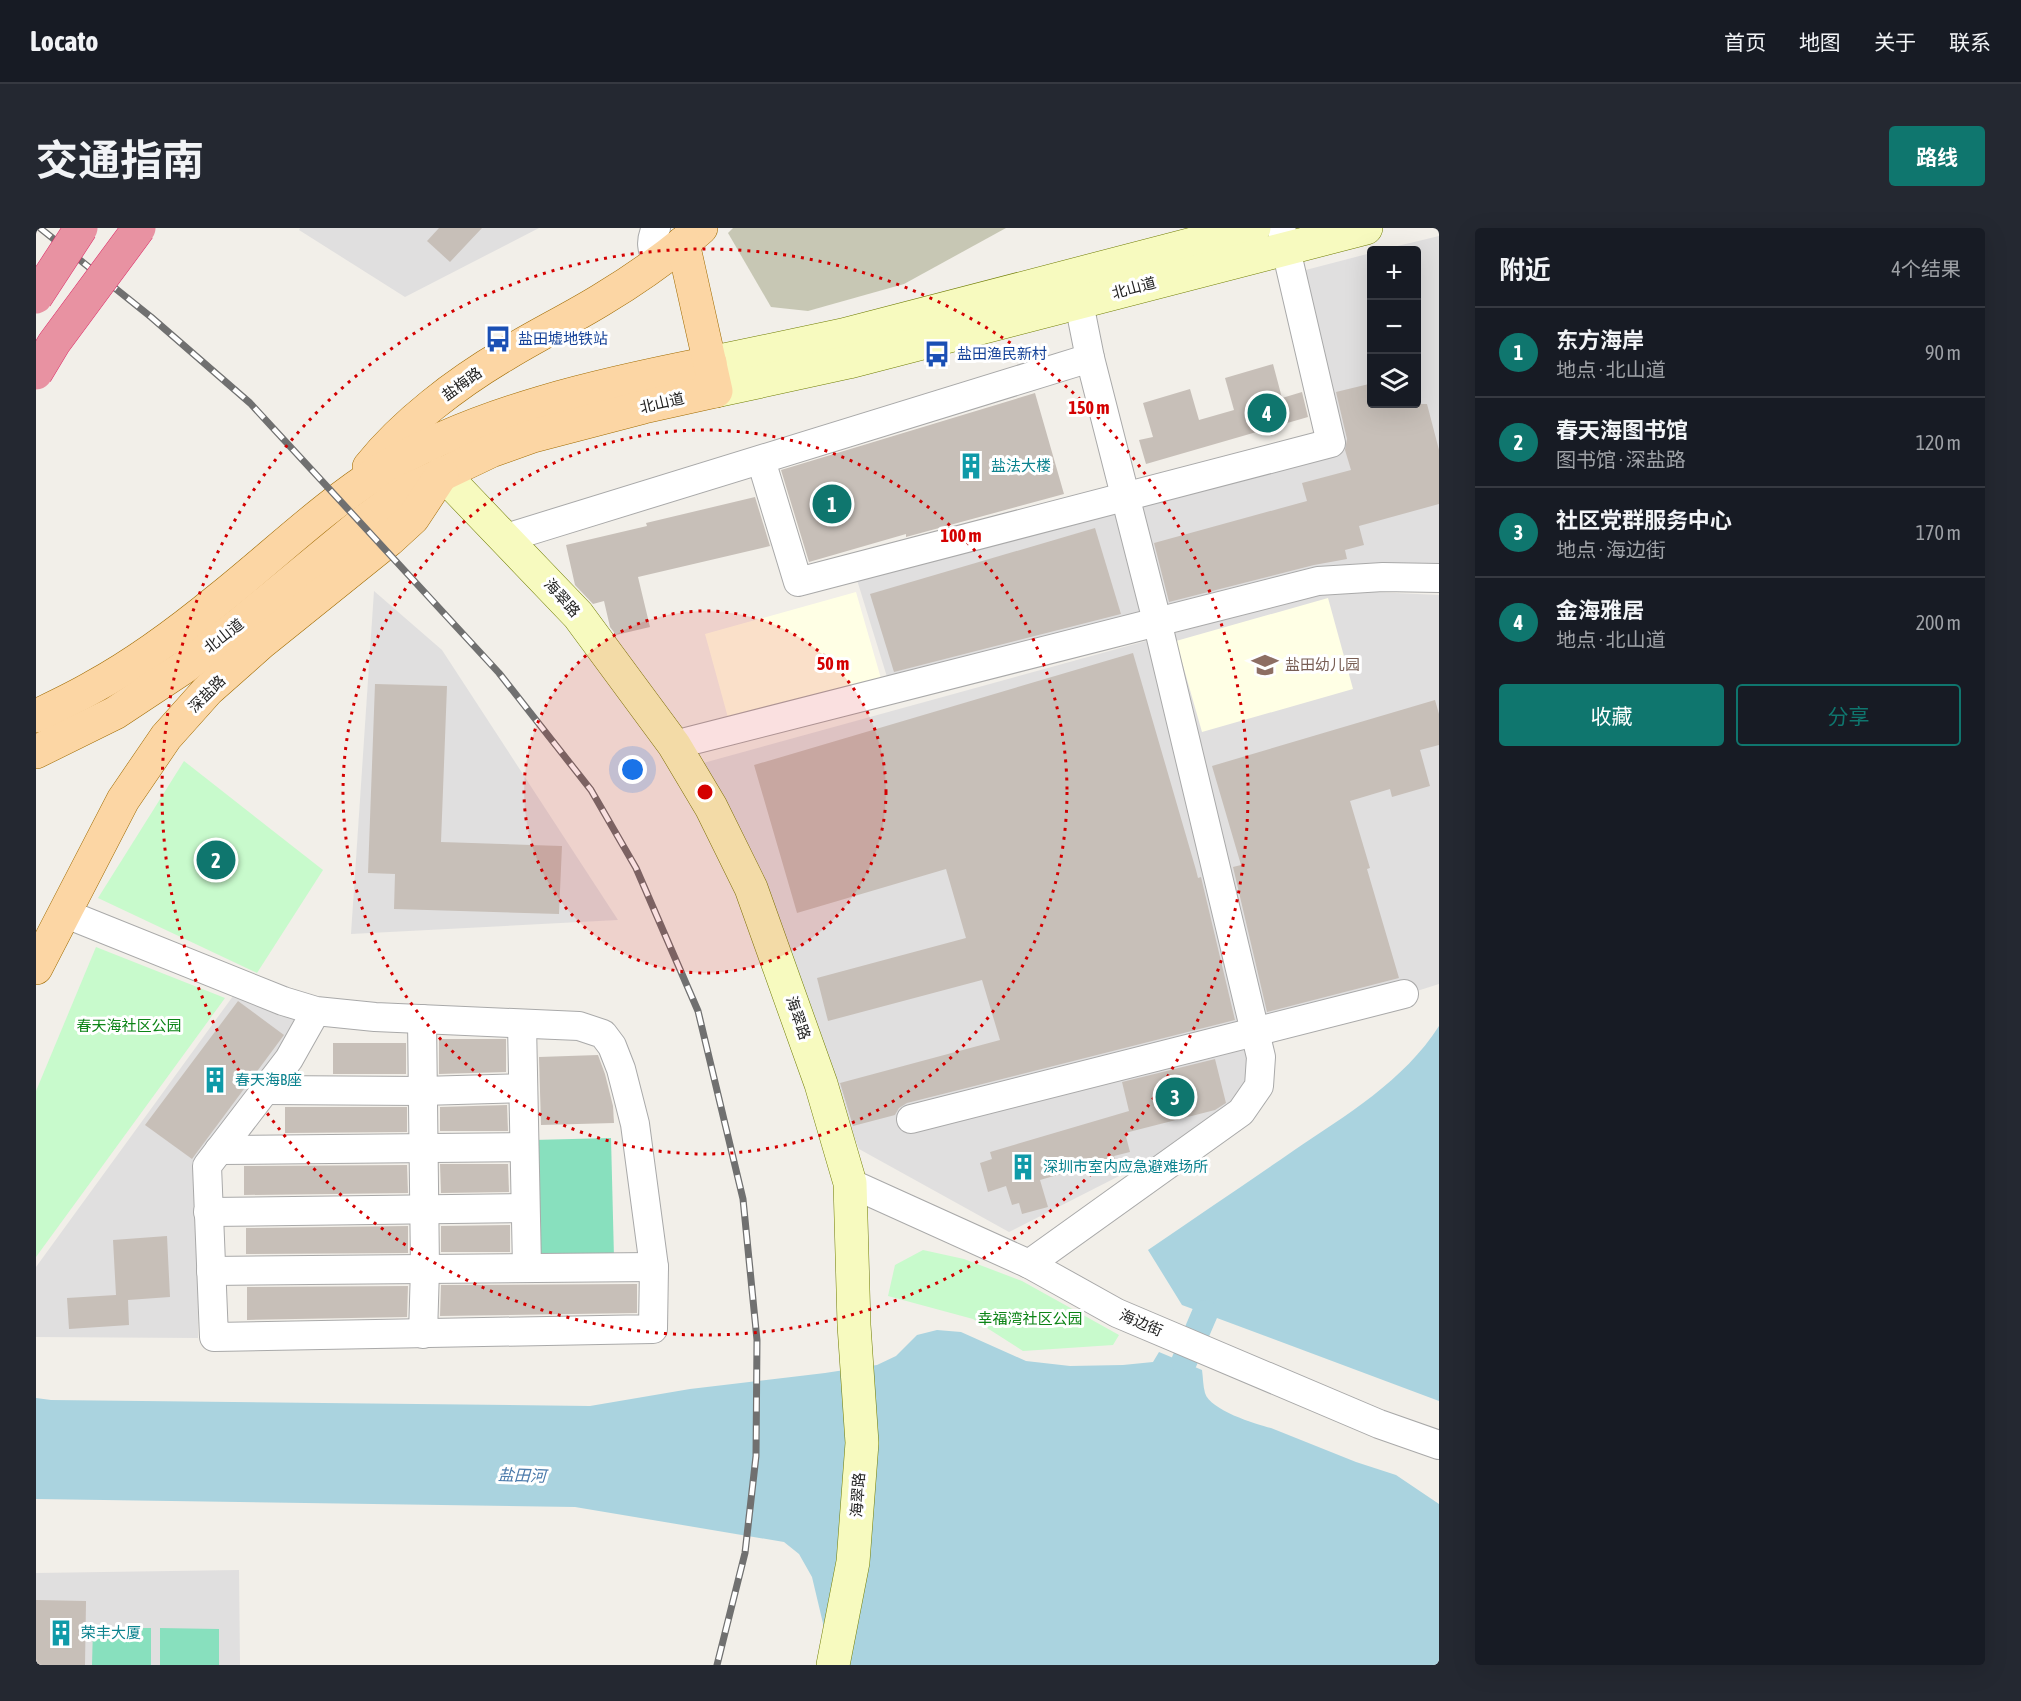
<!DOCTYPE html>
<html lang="zh">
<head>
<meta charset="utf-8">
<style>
  body { margin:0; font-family:"Asap Condensed","Noto Sans SC",sans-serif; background:#242831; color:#f1f3f6 }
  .controls { position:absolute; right:18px; top:18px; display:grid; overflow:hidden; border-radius:6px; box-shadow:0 6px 24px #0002 }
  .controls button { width:54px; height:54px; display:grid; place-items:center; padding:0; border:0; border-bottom:2px solid #363941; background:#171b24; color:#f1f3f6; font:30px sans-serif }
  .you { position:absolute; left:597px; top:542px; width:21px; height:21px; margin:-15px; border:4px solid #fff; border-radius:50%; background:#1a73e8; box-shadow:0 0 0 9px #1a73e833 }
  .badge { display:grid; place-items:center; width:39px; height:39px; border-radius:50%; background:#0f766e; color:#fff; font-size:20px; font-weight:700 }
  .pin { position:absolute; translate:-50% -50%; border:3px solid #fff; box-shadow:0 2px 6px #0006 }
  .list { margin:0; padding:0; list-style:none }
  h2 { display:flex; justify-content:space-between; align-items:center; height:78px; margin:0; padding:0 24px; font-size:26px }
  h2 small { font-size:20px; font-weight:400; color:#9ea1a6 }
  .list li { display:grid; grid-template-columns:39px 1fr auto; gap:18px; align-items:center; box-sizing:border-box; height:90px; padding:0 24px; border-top:2px solid #363941 }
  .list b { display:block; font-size:22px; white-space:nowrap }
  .list p { margin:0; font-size:20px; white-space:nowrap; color:#9ea1a6 }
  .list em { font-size:20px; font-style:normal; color:#9ea1a6 }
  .actions { display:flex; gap:12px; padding:18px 24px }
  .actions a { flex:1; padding:14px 0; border:2px solid #0f766e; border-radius:6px; text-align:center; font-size:21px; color:#0f766e }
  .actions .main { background:#0f766e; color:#fff }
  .icon { flex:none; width:33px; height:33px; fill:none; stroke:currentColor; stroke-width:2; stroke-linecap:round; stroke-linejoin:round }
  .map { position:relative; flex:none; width:1403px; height:1437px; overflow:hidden; border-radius:6px }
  header { display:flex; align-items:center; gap:36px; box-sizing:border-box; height:84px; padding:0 30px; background:#171b24; border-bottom:2px solid #363941 }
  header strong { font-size:28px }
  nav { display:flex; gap:33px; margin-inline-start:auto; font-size:21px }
  .intro { display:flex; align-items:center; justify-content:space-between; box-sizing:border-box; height:144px; padding:0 36px }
  h1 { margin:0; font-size:42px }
  .button { padding:15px 27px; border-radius:6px; background:#0f766e; color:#fff; font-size:21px; font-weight:700 }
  main { display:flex; gap:36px; padding:0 36px }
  aside { flex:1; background:#171b24; border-radius:6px; box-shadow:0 6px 24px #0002 }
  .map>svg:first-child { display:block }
  .residential { fill:#e0dfdf }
  .education { fill:#ffffe5 }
  .construction { fill:#c7c7b4 }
  .park { fill:#c8facc }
  .pitch { fill:#88e0be }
  .water { fill:#aad3df }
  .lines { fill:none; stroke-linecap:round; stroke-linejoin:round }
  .canal { stroke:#aad3df; stroke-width:26 }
  .building { fill:#c7bfb8 }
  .street-casing { stroke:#a9a9a9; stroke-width:30 }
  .secondary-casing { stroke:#707d05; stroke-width:34 }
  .primary-casing { stroke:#a06b00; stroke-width:34 }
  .street { stroke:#fff; stroke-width:28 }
  .secondary { stroke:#f7fabf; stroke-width:33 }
  .primary { stroke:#fcd6a4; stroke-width:33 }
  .rail-casing { stroke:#707070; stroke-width:7 }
  .rail { stroke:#fff; stroke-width:4.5; stroke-dasharray:14; stroke-linecap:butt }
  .highway-bridge-casing { stroke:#dc2a67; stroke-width:34; stroke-linecap:butt }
  .highway-bridge { stroke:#e892a2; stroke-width:33 }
  .ring { fill:none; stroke:#d40000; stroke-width:3; stroke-dasharray:3 6 }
  .labels { text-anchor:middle; stroke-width:6; stroke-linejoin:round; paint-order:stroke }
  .street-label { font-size:15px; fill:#222; stroke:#fff }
  .transit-label { font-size:15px; fill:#164399; stroke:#fff; text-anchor:start }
  .culture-label { font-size:15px; fill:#0d838f; stroke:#fff; text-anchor:start }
  .education-label { font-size:15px; fill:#785e54; stroke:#fff; text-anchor:start }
  .park-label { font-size:15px; fill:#0c8416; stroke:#fff }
  .water-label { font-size:16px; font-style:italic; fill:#4a7aab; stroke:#fff }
  .centre { fill:#d40000; stroke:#fff; stroke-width:3 }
  .ring-label { font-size:18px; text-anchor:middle; font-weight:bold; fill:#d40000; stroke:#fff; stroke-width:6; stroke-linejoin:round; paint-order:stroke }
</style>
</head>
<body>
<header>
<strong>Locato</strong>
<nav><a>首页</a><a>地图</a><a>关于</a><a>联系</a></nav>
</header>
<div class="intro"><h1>交通指南</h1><a class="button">路线</a></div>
<main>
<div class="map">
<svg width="1403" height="1437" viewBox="0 0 1403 1437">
  <rect width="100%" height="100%" fill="#f2efe9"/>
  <g class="residential">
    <polygon points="264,0 503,0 369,69 263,2"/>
    <polygon points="1403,8 1403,335 1293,345 852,452 821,352 1300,224 1262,44 1335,25 1336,176 1380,176 1380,22 1345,22"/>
    <polygon points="1295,362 1403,367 1403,756 1233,810 1207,885 973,1004 823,921 718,655 660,537"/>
    <polygon points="338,363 406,422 582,692 315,706"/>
    <polygon points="200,764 268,790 161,936 162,1110 0,1109 0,1039"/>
    <polygon points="203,1342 204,1437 0,1437 0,1345"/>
  </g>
  <g class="education">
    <polygon points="820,364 846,454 694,497 669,406"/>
    <polygon points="1292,370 1317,461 1166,504 1140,413"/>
  </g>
  <polygon class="construction" points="697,0 970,0 868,56 772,83 735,79 692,5"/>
  <g class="park">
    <polygon points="148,533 287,642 221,745 62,670"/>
    <polygon points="60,719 189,770 0,1029 0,863"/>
    <polygon points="887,1022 928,1031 986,1053 1083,1107 1077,1117 987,1123 937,1091 852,1068 859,1037"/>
  </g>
  <g class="pitch">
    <polygon points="575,910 578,1030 500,1032 497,912"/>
    <polygon points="57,1400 115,1400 115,1437 56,1437"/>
    <polygon points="124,1400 183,1401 183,1437 124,1437"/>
  </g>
  <g class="water">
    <path d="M1403 798V1173L1146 1077 1112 1022C1160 989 1209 956 1257 923 1310 887 1368 853 1403 798Z"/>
    <path d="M901 1102 925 1104 990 1133 1034 1138 1087 1137 1117 1134 1123 1124 1166 1142C1167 1149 1167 1158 1169 1165 1174 1182 1219 1196 1235 1200L1320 1234 1360 1247 1403 1276V1437H795L794 1425 776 1349 763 1326 748 1314 539 1279 0 1271V1170L15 1172 554 1178 654 1161 789 1145 841 1137 860 1128 881 1107Z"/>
  </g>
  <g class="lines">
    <polyline class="canal" points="1148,1134 1169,1085"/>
  </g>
  <g class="building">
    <polygon points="403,0 446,0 414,34 391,13"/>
    <polygon points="1237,136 1246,170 1266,164 1272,189 1110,236 1103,212 1117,209 1107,175 1154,161 1163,192 1198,182 1189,150"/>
    <polygon points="1333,156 1335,176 1391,176 1403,222 1403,276 1323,298 1328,317 1309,322 1311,331 1278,337 1133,374 1118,315 1271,273 1266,255 1315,242 1309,222 1311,211 1300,164"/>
    <polygon points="999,165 1028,266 870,309 870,306 773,334 745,242"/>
    <polygon points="719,269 734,318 602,349 614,399 580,407 574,399 568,373 557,376 539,357 530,317 611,298 610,295"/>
    <polygon points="1059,300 1085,386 858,444 834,366"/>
    <polygon points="1097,425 1160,642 1162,650 1165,649 1199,792 871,875 863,880 859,887 817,898 804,855 964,812 946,752 792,793 781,750 930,710 910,641 761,685 718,537"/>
    <polygon points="339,456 411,458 405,614 526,618 523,686 358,681 359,646 332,645"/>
    <polygon points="1399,472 1403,486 1403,517 1384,522 1394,558 1356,569 1354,561 1314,573 1334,640 1331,641 1363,750 1231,784 1197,639 1205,637 1176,538"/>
    <polygon points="202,773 248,807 156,931 109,897"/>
    <polygon points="403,811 470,811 470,844 403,846"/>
    <rect x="297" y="815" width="73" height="31"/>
    <polygon points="562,827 569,846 577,878 578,895 505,897 503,829"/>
    <polygon points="1179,831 1190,875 1179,882 1089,905 1094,924 1078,928 1080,935 1050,943 1049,939 1004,952 1012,979 986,986 983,975 976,977 970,958 952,964 944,935 956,931 954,924 1093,883 1086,854"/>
    <polygon points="471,877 472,903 404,903 404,879"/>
    <polygon points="249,879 371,879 371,904 249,905"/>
    <polygon points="404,936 472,936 473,964 405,965"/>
    <polygon points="371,937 372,965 208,967 208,938"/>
    <polygon points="474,997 474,1024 405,1024 405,998"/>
    <polygon points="372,998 372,1025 210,1026 210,1000"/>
    <polygon points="131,1008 134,1069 92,1072 93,1097 33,1101 31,1070 80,1067 77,1012"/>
    <polygon points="601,1056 601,1085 404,1088 405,1057"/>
    <polygon points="372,1058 371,1089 211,1092 211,1059"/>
    <polygon points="0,1372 50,1373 49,1437 0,1437"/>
  </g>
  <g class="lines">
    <g class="street-casing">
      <g id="street">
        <path d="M620 0C614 13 615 21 622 34"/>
        <polyline points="725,232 762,354 1295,215 1245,0"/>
        <polyline points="470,310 1054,130"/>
        <polyline points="638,517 1282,353 1347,349 1403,350"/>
        <polyline points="28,685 247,773 280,783 339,789 543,798 567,806 576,818 585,841 599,896 618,1039 617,1101 178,1109 171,938 253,831 280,783"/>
        <polyline points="386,791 389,1041 387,1106"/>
        <polyline points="486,796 491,1040"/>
        <polyline points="229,862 386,863 487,860"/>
        <polyline points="875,891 1368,766"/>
        <polyline points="183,922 488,919"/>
        <polyline points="814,955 993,1036 1081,1085 1343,1196 1403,1217"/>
        <polyline points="172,984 489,980"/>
        <polyline points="993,1036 1205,884 1223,858 1225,829 1121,393 1054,130 1043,75"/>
        <polyline points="175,1043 618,1039"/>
      </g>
    </g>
    <g class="secondary-casing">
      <g id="secondary">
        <polyline points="674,135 807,107 1218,0"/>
        <polyline points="680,163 813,134 1330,0"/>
        <polyline points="406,245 542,387 638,517 675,579 715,660 785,856 814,955 818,1097 826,1215 817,1334 797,1437"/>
      </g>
    </g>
    <g class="primary-casing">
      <g id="primary">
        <path d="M333 239C368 195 421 155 470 126 501 107 534 91 565 72 600 51 634 27 665 0"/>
        <path d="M0 488C19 479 38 470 57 459 101 435 144 403 183 371 237 328 288 278 347 241 441 184 567 156 674 135"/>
        <polyline points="0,524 79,485 147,440 205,395 330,292 367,265 455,223 497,208 608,179 680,163 647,15"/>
        <polyline points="0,740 87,572 130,509 172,462 225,415 353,312 377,290 406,246"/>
      </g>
    </g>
    <use href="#street" class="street"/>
    <use href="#secondary" class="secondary"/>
    <use href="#primary" class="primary"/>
    <g class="rail-casing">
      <polyline id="rail" points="4,0 115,89 214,175 463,445 555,562 600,640 662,783 707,971 721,1112 720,1228 709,1325 681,1437"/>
    </g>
    <use href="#rail" class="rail"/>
    <g class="highway-bridge-casing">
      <g id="highway-bridge">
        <polyline points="0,69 45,0"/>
        <polyline points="0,145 18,115 103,0"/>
      </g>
    </g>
    <use href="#highway-bridge" class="highway-bridge"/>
  </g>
  <circle cx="669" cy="564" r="181" fill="#d40000" fill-opacity=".12"/>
  <g class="ring">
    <circle cx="669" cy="564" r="181"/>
    <circle cx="669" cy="564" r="362"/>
    <circle cx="669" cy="564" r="543"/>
  </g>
  <defs>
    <g id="bus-bare" transform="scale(2.07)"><path d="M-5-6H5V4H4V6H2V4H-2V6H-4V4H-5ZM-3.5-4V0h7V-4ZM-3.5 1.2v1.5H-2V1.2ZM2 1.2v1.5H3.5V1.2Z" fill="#1a4fb4" stroke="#fff" stroke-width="2.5" paint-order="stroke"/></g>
    <g id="building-bare" transform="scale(2.07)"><path d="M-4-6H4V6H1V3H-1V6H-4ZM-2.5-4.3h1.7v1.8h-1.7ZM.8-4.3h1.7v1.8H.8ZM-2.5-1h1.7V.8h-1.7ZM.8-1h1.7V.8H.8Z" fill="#0f9aa8" stroke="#fff" stroke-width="2.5" paint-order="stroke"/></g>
    <g id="school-bare" transform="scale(2.07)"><path d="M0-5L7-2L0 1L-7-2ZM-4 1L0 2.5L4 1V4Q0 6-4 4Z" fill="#8d6e63" stroke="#fff" stroke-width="2.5" paint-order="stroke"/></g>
  </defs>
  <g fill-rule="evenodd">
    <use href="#bus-bare" x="462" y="111"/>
    <use href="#bus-bare" x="901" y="126"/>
    <use href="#building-bare" x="935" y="238"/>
    <use href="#school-bare" x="1229" y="437"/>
    <use href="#building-bare" x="179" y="852"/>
    <use href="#building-bare" x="987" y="939"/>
    <use href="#building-bare" x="25" y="1405"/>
  </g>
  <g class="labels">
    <g class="street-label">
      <text transform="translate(1098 60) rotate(-15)" y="5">北山道</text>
      <text transform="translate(426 156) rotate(-36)" y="5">盐梅路</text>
      <text transform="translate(626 175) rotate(-13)" y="5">北山道</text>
      <text transform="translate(526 370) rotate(48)" y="5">海翠路</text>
      <text transform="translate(188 408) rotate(-38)" y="5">北山道</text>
      <text transform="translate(171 466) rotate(-45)" y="5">深盐路</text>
      <text transform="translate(762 790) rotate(71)" y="5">海翠路</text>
      <text transform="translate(1105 1095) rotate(23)" y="5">海边街</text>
      <text transform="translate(822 1267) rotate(-86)" y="5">海翠路</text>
    </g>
    <g class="transit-label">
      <text x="482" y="116">盐田墟地铁站</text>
      <text x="921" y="131">盐田渔民新村</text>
    </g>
    <g class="culture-label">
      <text x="955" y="243">盐法大楼</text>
      <text x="199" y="857">春天海B座</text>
      <text x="1007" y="944">深圳市室内应急避难场所</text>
      <text x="45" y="1410">荣丰大厦</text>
    </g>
    <g class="education-label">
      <text x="1249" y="442">盐田幼儿园</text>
    </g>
    <g class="park-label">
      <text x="93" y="803">春天海社区公园</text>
      <text x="994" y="1096">幸福湾社区公园</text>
    </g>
    <g class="water-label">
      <text transform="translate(486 1247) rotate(2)" y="6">盐田河</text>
    </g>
  </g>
  <circle cx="669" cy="564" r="9" class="centre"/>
  <g class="ring-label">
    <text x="1053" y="186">150 m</text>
    <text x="925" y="314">100 m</text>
    <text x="797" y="442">50 m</text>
  </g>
</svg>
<div class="controls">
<button>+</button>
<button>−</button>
<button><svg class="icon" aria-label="layers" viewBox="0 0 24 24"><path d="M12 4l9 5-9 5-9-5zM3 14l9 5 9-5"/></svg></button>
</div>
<div class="you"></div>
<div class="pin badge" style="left:796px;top:276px">1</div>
<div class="pin badge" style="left:180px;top:632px">2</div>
<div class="pin badge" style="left:1139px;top:869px">3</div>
<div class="pin badge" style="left:1231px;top:185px">4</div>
</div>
<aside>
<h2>附近<small>4个结果</small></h2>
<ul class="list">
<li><span class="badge">1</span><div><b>东方海岸</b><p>地点 · 北山道</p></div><em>90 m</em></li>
<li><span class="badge">2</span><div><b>春天海图书馆</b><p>图书馆 · 深盐路</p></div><em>120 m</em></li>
<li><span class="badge">3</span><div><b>社区党群服务中心</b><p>地点 · 海边街</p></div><em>170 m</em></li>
<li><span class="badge">4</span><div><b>金海雅居</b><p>地点 · 北山道</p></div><em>200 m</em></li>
</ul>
<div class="actions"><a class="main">收藏</a><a>分享</a></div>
</aside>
</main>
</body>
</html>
